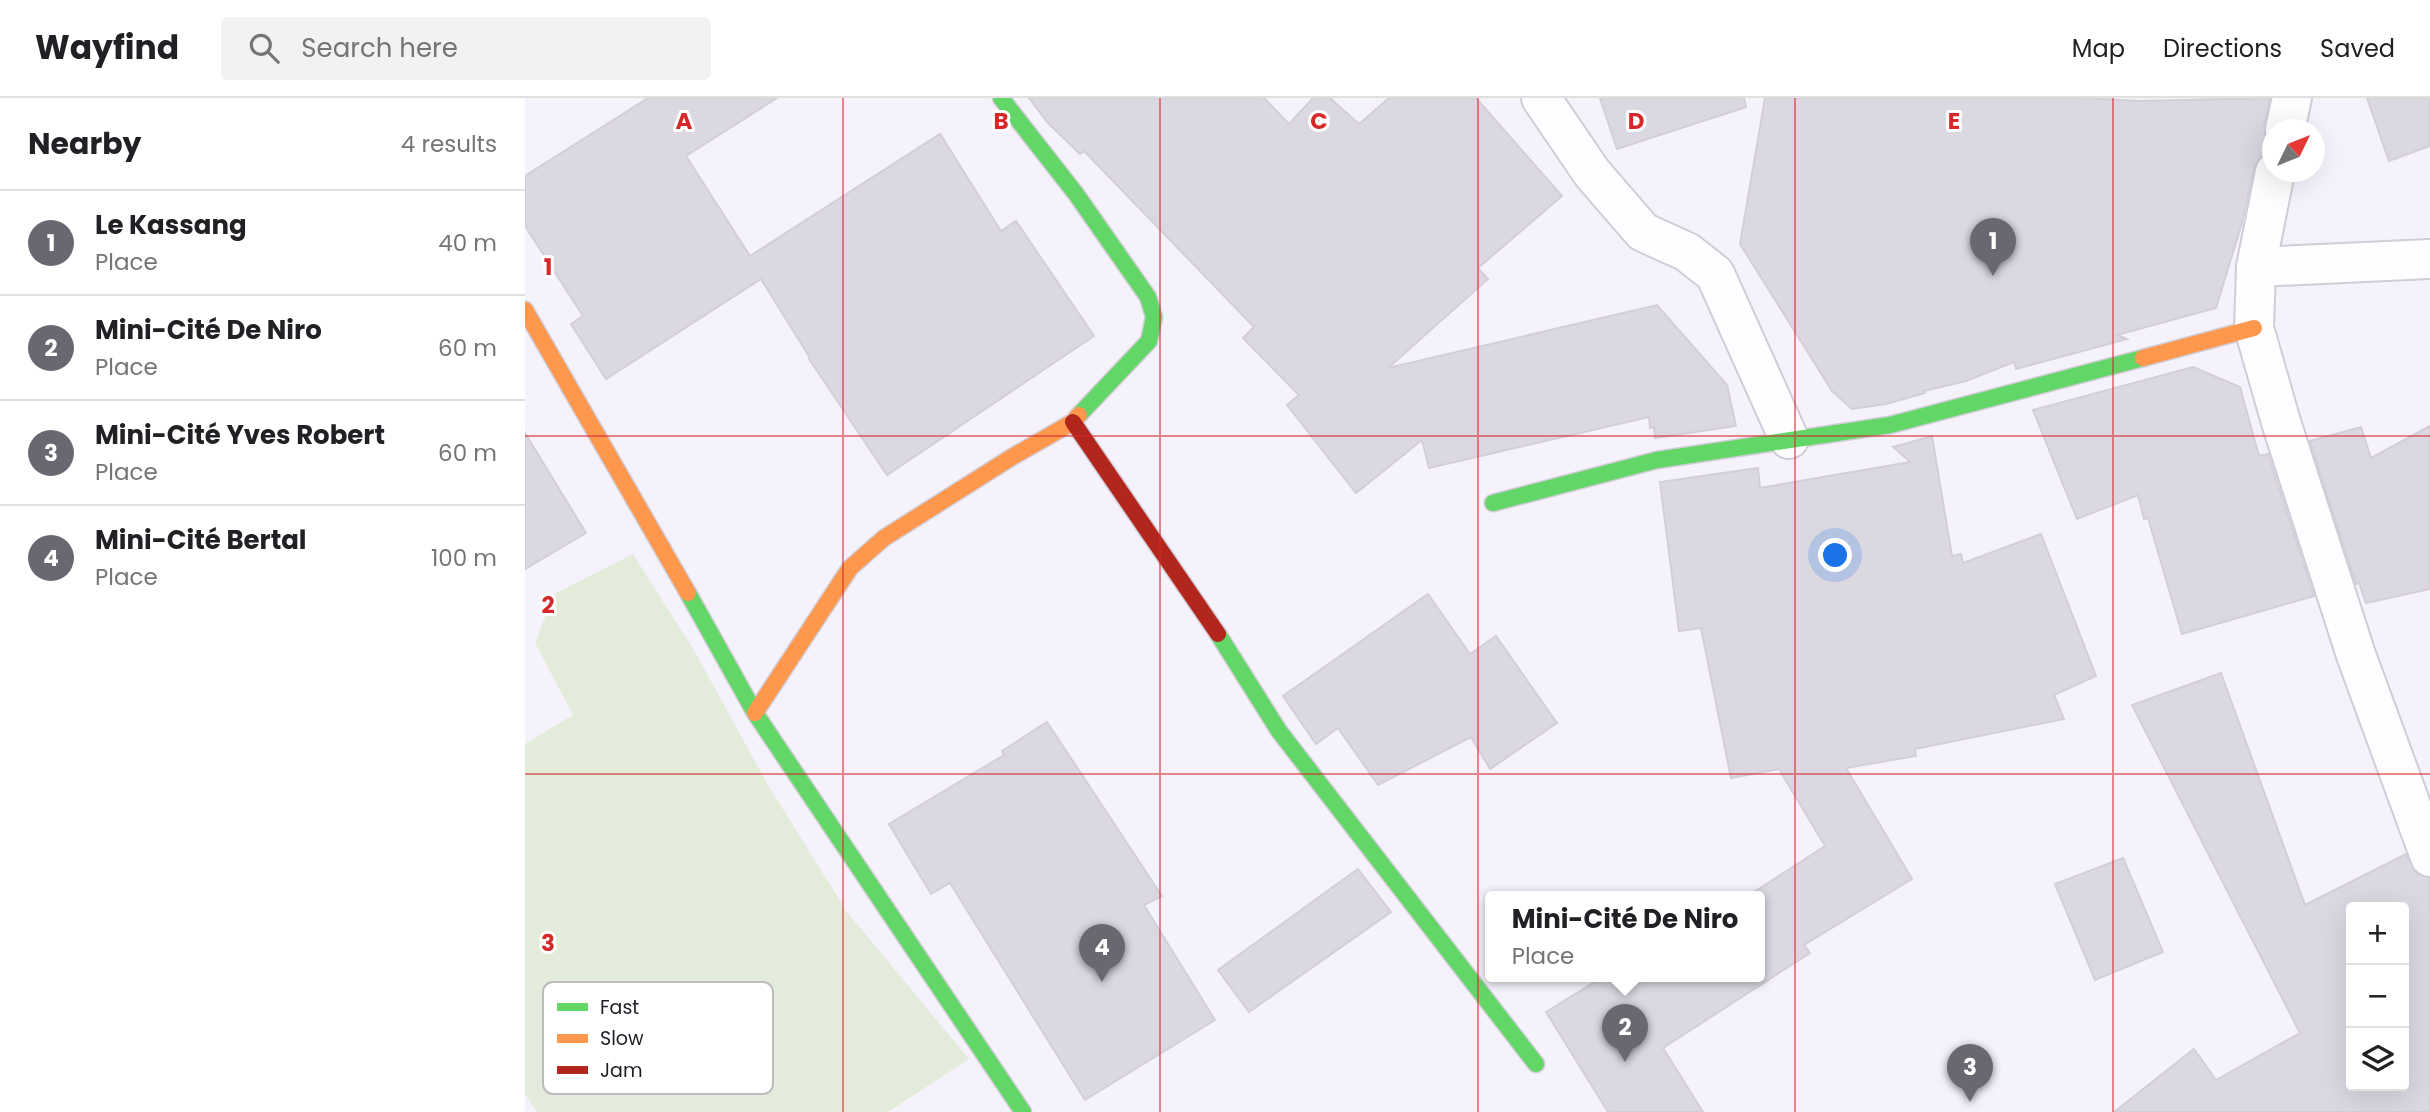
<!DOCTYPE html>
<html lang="en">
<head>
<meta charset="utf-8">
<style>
  body { margin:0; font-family:Poppins,sans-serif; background:#f2f2f2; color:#202124 }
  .controls { position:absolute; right:21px; bottom:21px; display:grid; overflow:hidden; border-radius:7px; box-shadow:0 7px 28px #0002 }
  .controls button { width:63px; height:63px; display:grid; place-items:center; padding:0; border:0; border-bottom:2px solid #e0e0e0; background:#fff; color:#202124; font:35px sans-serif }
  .compass { position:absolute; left:1737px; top:21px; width:63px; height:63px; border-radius:50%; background:#fff; box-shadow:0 7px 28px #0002; rotate:47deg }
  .you { position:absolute; left:1311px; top:458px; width:24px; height:24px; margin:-18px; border:5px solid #fff; border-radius:50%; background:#1a73e8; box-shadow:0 0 0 10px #1a73e833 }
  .badge { display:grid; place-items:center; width:46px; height:46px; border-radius:50%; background:#6b6770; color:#fff; font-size:23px; font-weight:700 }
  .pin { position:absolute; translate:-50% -58px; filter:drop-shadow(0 2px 4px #0008) }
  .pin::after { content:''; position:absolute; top:37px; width:24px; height:21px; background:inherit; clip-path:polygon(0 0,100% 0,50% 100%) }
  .popup { position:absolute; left:960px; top:793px; width:280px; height:91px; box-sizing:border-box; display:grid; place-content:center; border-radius:7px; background:#fff; filter:drop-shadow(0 2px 5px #0005); font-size:23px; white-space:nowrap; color:#757577 }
  .popup b { font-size:26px; color:#202124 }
  .popup::after { content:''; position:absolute; left:50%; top:100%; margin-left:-14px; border:14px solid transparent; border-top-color:#fff }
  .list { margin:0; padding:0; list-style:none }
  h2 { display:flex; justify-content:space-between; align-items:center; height:91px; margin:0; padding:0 28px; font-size:30px }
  h2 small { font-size:23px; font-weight:400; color:#757577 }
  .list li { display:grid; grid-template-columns:46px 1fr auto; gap:21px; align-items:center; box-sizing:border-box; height:105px; padding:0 28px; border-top:2px solid #e0e0e0 }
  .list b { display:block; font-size:26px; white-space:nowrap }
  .list p { margin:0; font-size:23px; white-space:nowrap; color:#757577 }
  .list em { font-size:23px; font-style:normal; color:#757577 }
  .icon { flex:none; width:38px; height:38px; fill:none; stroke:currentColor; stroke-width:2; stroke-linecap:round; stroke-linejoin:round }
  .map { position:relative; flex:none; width:1905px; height:1014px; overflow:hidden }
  header { display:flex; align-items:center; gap:42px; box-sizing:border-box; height:98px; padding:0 35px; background:#fff; border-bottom:2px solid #e0e0e0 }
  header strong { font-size:33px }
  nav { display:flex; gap:38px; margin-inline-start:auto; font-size:24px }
  .search { width:490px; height:63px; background:#f2f2f2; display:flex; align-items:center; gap:18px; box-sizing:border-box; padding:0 24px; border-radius:7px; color:#757577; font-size:26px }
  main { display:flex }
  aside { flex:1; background:#fff }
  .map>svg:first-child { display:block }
  .green { fill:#e3ecdb }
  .building { fill:#dcd8e2; stroke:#d3cfd9; stroke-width:2; fill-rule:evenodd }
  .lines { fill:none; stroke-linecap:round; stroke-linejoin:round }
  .street-casing { stroke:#d0cdd6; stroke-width:42 }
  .fast-casing { stroke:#d0cdd6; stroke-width:19 }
  .slow-casing { stroke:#d0cdd6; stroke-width:19 }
  .jam-casing { stroke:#d0cdd6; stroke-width:19 }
  .street { stroke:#fefdff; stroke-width:38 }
  .fast { stroke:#63d668; stroke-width:16 }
  .slow { stroke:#ff974d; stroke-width:16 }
  .jam { stroke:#b3261e; stroke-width:16 }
  .grid { fill:none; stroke:#d62828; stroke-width:2; stroke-opacity:0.55 }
  .key { fill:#fff; stroke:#bcbbbe; stroke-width:2 }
  .key-label { font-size:19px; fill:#201c25 }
  .grid-label { font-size:23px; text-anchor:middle; font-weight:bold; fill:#d62828; stroke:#fff; stroke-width:6; stroke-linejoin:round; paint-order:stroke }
</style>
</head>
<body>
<header>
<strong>Wayfind</strong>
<div class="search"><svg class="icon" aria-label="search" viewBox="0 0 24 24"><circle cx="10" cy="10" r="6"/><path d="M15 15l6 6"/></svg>Search here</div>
<nav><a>Map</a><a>Directions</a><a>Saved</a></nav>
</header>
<main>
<aside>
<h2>Nearby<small>4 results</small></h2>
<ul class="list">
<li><span class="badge">1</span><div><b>Le Kassang</b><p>Place</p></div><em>40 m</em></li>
<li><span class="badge">2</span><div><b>Mini-Cité De Niro</b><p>Place</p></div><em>60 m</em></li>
<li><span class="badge">3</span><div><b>Mini-Cité Yves Robert</b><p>Place</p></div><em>60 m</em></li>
<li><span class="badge">4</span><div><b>Mini-Cité Bertal</b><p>Place</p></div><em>100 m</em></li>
</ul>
</aside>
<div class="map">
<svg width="1905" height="1014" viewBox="0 0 1905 1014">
  <rect width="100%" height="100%" fill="#f6f2fc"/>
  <polygon class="green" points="108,456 170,554 243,687 322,814 444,961 363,1014 12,1014 0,996 0,646 48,617 10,545 29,496"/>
  <g class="building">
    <polygon points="123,0 252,0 161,58 225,158 415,36 476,133 491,123 569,238 362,377 284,261 285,260 236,181 81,281 46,226 58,218 0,128 0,78"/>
    <polygon points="504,0 739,0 764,26 788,0 805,0 834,26 864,0 951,0 1037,98 953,170 963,181 863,270 1132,207 1202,287 1211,328 1130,340 1129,329 1125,330 1124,319 904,370 897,342 831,395 762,307 774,297 718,240 729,229 559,53 555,56 523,25"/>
    <polygon points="1075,0 1219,0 1221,9 1092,51"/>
    <polygon points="1240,0 1561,0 1613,3 1745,0 1739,28 1742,43 1737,57 1729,70 1717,125 1691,210 1592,237 1602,241 1491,271 1489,264 1441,283 1399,293 1400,295 1361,306 1327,311 1307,293 1215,146"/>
    <polygon points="1842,0 1905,0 1905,48 1864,63"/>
    <polygon points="1668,269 1715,289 1734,358 1743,356 1789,498 1657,536 1623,420 1619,421 1613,397 1552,421 1508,312"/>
    <polygon points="1905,328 1905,491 1841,505 1834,485 1831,486 1785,343 1836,329 1846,360"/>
    <polygon points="0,335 61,435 0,471"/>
    <polygon points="1407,338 1427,458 1436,456 1438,465 1516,436 1571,578 1529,597 1539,621 1390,651 1391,658 1321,670 1387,781 1279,847 1285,855 1138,950 1178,1014 1083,1014 1021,914 1079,878 1235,878 1235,798 1223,798 1300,748 1254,671 1206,680 1176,530 1154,533 1135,384 1233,370 1235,390 1385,364 1368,349"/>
    <polygon points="903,496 945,556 971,538 1032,625 965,671 946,639 853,687 813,630 791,646 758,598"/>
    <path d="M1696 575 1780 807 1881 756 1891 775 1905 780V1014H1589L1669 951 1691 982 1775 935 1607 607ZM1826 809H1879V988H1826Z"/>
    <polygon points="522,624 637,798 619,807 690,922 560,1002 425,785 406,796 364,726 479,657 477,653"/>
    <polygon points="1598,760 1638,854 1570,882 1530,786"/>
    <polygon points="833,771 866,814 724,914 693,872"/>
  </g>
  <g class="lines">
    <g class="street-casing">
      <g id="street">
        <polyline points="1016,0 1067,75 1118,134 1162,154 1190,176 1264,341"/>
        <polyline points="1760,32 1767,0"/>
        <polyline points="1750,74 1731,169 1729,230 1756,324 1831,557 1905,759"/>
        <polyline points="1731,169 1905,161"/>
      </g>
    </g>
    <g class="fast-casing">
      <g id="fast">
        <polyline points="476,0 551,96 623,199 629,219 624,243 554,317"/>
        <polyline points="968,405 1132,362 1365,327 1618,260"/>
        <polyline points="163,495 230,615 498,1014"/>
        <polyline points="693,536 754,633 1011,966"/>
      </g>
    </g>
    <g class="slow-casing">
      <g id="slow">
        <polyline points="0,212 163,495"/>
        <polyline points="1618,260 1729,230"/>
        <polyline points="230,615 325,470 359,440 487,359 548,324 554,317"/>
      </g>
    </g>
    <g class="jam-casing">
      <polyline id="jam" points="548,324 693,536"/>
    </g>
    <use href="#street" class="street"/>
    <use href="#fast" class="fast"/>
    <use href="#slow" class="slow"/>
    <use href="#jam" class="jam"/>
  </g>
  <path class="grid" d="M318 0V1014M635 0V1014M953 0V1014M1270 0V1014M1588 0V1014M0 338H1905M0 676H1905"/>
  <rect x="18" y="884" width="230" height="112" rx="10" class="key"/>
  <rect x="32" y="905" width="31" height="8" fill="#63d668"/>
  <rect x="32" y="936" width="31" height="9" fill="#ff974d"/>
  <rect x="32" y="968" width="31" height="8" fill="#b3261e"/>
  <g class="key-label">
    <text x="75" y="916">Fast</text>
    <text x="75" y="947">Slow</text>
    <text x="75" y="979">Jam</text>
  </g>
  <g class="grid-label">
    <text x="159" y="31">A</text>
    <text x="476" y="31">B</text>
    <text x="794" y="31">C</text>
    <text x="1111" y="31">D</text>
    <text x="1429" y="31">E</text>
    <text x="23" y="177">1</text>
    <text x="23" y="515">2</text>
    <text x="23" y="853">3</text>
  </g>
</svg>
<div class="controls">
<button>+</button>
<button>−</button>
<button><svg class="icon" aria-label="layers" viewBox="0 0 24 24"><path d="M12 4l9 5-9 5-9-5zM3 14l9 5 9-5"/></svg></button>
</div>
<svg class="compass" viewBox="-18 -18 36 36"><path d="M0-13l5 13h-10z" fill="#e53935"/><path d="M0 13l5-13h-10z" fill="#757577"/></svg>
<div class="you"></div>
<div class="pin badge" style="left:1468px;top:178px">1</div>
<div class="pin badge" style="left:1100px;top:964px">2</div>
<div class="popup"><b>Mini-Cité De Niro</b>Place</div>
<div class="pin badge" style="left:1445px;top:1004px">3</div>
<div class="pin badge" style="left:577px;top:884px">4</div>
</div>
</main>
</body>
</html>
